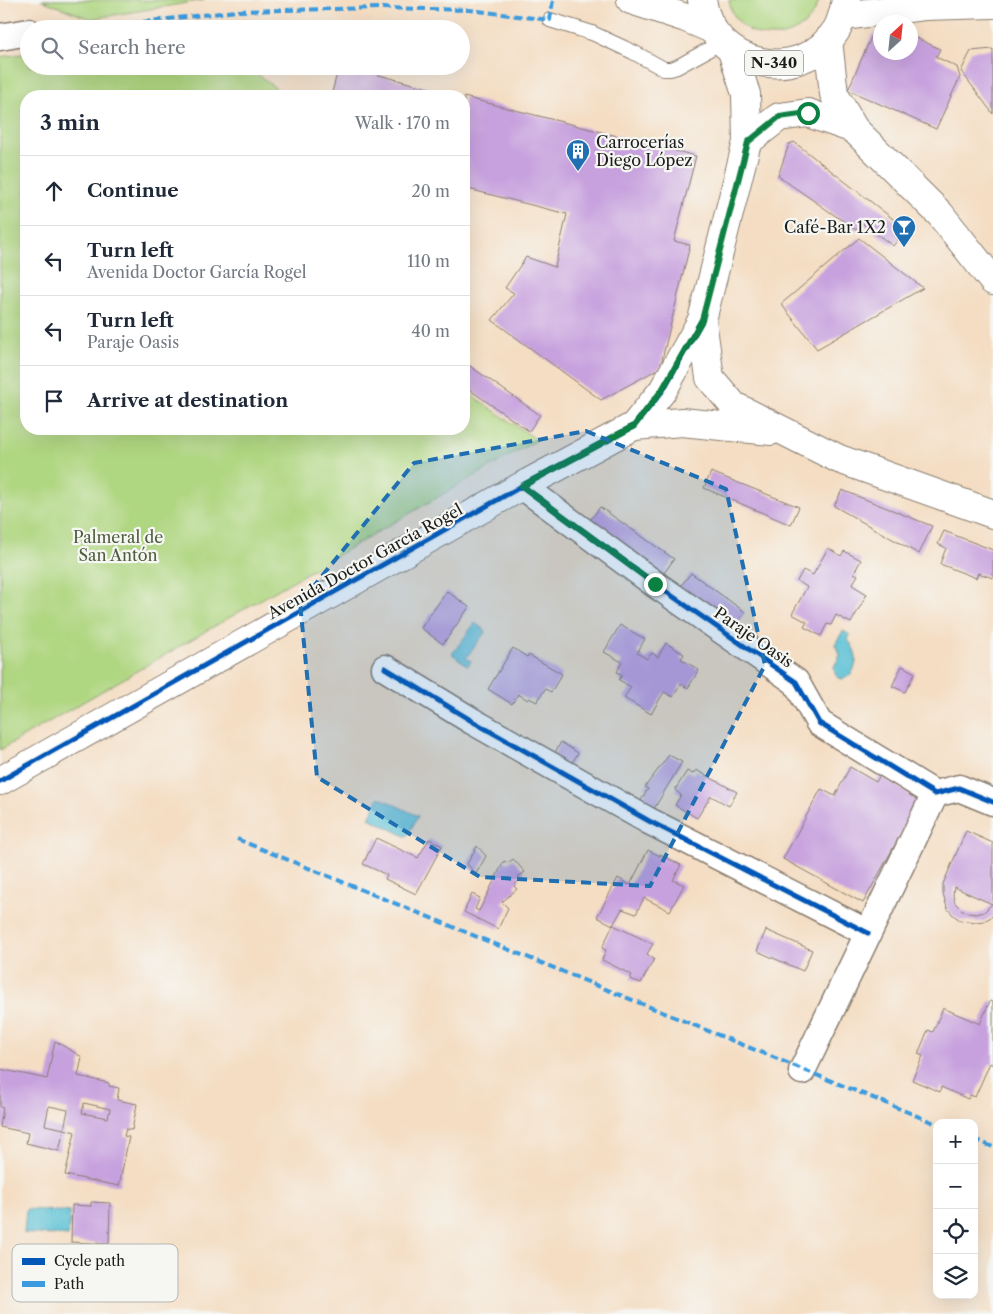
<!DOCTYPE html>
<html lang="en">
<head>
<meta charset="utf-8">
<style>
  body { margin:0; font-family:"Libre Caslon Text",serif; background:#f6f6f7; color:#1f2937 }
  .controls { position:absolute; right:15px; bottom:15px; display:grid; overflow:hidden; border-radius:10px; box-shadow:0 5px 20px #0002 }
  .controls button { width:45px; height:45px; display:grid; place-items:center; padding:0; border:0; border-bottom:1px solid #e0e1e3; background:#fff; color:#1f2937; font:25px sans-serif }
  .compass { position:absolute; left:873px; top:15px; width:45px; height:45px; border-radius:50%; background:#fff; box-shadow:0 5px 20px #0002; rotate:27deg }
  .stop { position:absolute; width:15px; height:15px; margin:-11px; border:4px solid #0b8043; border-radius:50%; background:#fff }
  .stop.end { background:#0b8043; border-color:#fff; box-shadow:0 1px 5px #0008 }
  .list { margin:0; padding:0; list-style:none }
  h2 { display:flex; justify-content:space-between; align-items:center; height:65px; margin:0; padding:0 20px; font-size:21px }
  h2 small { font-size:16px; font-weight:400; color:#747a83 }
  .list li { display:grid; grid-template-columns:32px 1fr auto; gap:15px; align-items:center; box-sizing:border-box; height:70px; padding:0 20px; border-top:1px solid #e0e1e3 }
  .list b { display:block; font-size:19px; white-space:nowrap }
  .list p { margin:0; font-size:16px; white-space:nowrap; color:#747a83 }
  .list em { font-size:16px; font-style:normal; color:#747a83 }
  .icon { flex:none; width:28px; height:28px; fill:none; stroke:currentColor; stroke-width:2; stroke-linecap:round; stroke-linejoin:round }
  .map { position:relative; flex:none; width:993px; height:1314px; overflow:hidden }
  .search { position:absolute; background:#fff; box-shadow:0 5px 20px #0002; left:20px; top:20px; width:450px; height:55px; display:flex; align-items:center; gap:12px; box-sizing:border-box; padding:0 18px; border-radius:28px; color:#747a83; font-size:19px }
  .panel { position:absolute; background:#fff; box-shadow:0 5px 20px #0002; left:20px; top:90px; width:450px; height:345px; border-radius:20px }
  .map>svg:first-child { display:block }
  .green { fill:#afd680; stroke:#66794e }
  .water { fill:#58c0d4; stroke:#3a6e78 }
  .building { fill:#c7a1de; fill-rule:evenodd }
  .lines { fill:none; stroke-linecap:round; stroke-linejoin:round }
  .lane-casing { stroke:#887c6f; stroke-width:16 }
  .street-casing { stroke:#887c6f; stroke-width:29 }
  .secondary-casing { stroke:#887c6f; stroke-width:30 }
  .highway-casing { stroke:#887c6f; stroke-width:30 }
  .lane { stroke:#fff; stroke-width:14 }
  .street { stroke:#fff; stroke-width:26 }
  .secondary { stroke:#fff; stroke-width:28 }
  .highway { stroke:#fff; stroke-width:28 }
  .quiet { stroke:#3c9bdf; stroke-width:4; stroke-dasharray:8 4; stroke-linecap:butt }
  .cycleway-casing { stroke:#f6f6f2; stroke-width:8 }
  .cycleway { stroke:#0057b8; stroke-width:5 }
  .route { stroke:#0b8043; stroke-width:6 }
  .marked { fill:#1f6fb2; fill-opacity:0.2; stroke:#1f6fb2; stroke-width:4; stroke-dasharray:10 6; stroke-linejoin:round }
  .labels { text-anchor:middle; stroke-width:4.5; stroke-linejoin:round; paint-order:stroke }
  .shield { fill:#f6f6f2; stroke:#5d5d5c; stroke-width:1 }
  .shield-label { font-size:15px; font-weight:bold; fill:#1c1c1c }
  .poi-label { font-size:16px; fill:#1c1c1c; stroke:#f6f6f2; text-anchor:start }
  .park-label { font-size:16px; fill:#4f5d3f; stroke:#f6f6f2 }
  .street-label { font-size:16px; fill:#1c1c1c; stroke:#f6f6f2 }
  .key { fill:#f6f6f2; stroke:#b5b5b2; stroke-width:1 }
  .key-label { font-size:14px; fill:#1c1c1c }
</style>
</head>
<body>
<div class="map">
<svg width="993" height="1314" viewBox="0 0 993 1314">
  <rect width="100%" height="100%" fill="#f6f6f2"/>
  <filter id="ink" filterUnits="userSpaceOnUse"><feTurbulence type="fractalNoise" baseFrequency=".02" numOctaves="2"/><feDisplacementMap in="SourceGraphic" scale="10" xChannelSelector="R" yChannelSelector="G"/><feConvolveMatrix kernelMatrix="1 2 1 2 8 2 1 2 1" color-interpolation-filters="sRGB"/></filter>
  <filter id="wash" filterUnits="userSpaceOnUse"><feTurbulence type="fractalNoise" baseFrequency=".0096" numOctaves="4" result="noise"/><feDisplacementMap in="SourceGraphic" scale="20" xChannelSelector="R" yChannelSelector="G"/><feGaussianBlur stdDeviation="1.12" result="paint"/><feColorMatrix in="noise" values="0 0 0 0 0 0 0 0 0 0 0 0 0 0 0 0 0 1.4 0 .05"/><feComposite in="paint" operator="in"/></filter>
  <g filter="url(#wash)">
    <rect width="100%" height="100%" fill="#f4ddc2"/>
    <g class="green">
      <polygon points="41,0 205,0 90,19"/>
      <path d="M729 0H819C806 50 735 46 729 0Z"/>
      <polygon points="29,53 29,66 247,66 286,96 26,96 26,429 464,429 464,390 537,440 0,750 0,57"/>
    </g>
    <g class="water">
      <polygon points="475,623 486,631 466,658 471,661 468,666 452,654"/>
      <path d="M843 631 850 635 848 640C872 668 835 695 834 667L840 655 835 644Z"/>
      <polygon points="379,797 418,816 407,837 369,818"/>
      <polygon points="26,1209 70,1212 68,1236 24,1233"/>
    </g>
    <g id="blocks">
      <g class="building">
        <polygon points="880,30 880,52 910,52 910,35 940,49 936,57 957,67 960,77 936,129 848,90 872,35"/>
        <polygon points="993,49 993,114 961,71 971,51"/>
        <polygon points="339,66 345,66 458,96 331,96"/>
        <polygon points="464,97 696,156 674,241 690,245 660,368 601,400 492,320 514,293 505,288 526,257 555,267 567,214 464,188"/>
        <polygon points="794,142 906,229 893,246 862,223 856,230 778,176 789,144"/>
        <polygon points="859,238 923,288 817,349 781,304"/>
        <polygon points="464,362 540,415 529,431 464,386"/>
        <polygon points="711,472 799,507 791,525 704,488"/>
        <polygon points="842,490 932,526 919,554 834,506"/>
        <polygon points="600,507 674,559 662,576 588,523"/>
        <polygon points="944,531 993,550 993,578 978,573 976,578 940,564 946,548 938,544"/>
        <polygon points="828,548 841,556 844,551 861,560 854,573 858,575 852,585 867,594 851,623 836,615 831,625 827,624 821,636 804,627 807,622 792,614 807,587 797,581 803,570 813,575"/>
        <polygon points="691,573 745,612 735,627 679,588"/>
        <polygon points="447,591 469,607 443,644 421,628"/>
        <polygon points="620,625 645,639 637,653 647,659 652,653 658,657 666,643 684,654 681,659 699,670 688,688 681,684 673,697 664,692 651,714 624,698 631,687 619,680 622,675 617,672 622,662 604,652"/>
        <polygon points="513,648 527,657 529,655 562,674 551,692 545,689 537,702 529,698 528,700 518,694 512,704 488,689"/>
        <polygon points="902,666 915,673 905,692 892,686"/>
        <polygon points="561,742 578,753 570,766 553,756"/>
        <polygon points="669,755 682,762 652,812 638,805 648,789 645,787"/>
        <polygon points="850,767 876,782 880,775 919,801 863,903 783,859 821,789 835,796"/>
        <polygon points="696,770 737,792 729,806 711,796 697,818 675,805 681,795 675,790 687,771 693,774"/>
        <path d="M966 831 993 843V916L984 921 976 922 960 920 953 915 947 908 943 893V884ZM954 887 992 904 984 912 976 914 968 913 961 909 955 903 953 895Z"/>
        <polygon points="376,838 418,858 429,839 442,846 416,894 385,879 387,875 363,864"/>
        <polygon points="477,846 486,856 476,874 467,864"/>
        <polygon points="648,850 660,856 660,854 681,865 673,880 684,885 670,911 644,898 636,914 622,909 613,925 597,917 618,878 630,885"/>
        <polygon points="513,859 525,872 518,877 520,879 514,886 517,889 502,902 508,908 498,929 464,912 472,894 480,898 475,909 479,911 504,861 508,863"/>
        <polygon points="613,925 653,944 647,954 654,959 641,983 630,979 632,975 602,960 606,950 602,948"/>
        <polygon points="766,930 812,950 803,971 757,951"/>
        <polygon points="990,1001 993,1002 993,1065 990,1063 975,1097 970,1095 968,1099 941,1087 940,1092 912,1080 923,1056 918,1054 928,1030 933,1032 943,1008 980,1024"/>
        <path d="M55 1041 82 1057 78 1076 109 1083V1086L119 1088 117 1100 137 1104 132 1130 126 1129 124 1136 129 1137 119 1186 65 1175 75 1132 64 1129 68 1110 49 1106 45 1125 64 1129 59 1151 26 1143 28 1133 0 1127 3 1108 0 1107V1069L47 1079ZM84 1103 110 1109 108 1118 82 1113Z"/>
        <polygon points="91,1202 110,1203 109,1244 71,1242 72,1205 91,1206"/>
      </g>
    </g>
  </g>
  <g filter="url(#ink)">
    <use href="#blocks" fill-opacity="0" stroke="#887c6f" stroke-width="1"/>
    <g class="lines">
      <g class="lane-casing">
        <polyline id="lane" points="550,20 592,33 633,52 664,69 670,69 677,67 722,42"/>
      </g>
      <g class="street-casing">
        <g id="street">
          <polyline points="0,37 29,32"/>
          <polyline points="522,486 655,584 796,682 819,723 935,794 959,788 993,802"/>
          <polyline points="385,668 472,721 649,821 868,933"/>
          <polyline points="802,1071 935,794"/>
        </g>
      </g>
      <g class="secondary-casing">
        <g id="secondary">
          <polyline points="828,40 834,94 854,129"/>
          <polyline points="732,51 746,94 747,142 702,320 710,378 734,406 839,459 993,514"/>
          <polyline points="747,142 779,117 808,113 854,129 940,214 993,281"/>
          <polyline points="634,426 682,422 771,431"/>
          <polyline points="0,781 522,486 634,426 663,390 702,320"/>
        </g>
      </g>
      <g class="highway-casing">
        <g id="highway">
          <polyline points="631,0 686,18 712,29"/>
          <path d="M702 0C712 68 801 87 837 29 842 20 844 10 846 0"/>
          <polyline points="843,16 924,6 993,4"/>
        </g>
      </g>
      <use href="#lane" class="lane"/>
      <use href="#street" class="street"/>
      <use href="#secondary" class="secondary"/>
      <use href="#highway" class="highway"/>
      <g class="quiet">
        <polyline points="47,28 91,28 237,11 383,8 469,10 550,20 553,0"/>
        <polyline points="237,839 937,1124"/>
        <polyline points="974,1139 993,1147"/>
      </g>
      <g class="cycleway-casing">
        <g id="cycleway">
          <polyline points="522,486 655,584 796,682 819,723 935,794 959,788 993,802"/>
          <polyline points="385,668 472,721 649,821 868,933"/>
          <polyline points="0,781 522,486 634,426 663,390 702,320"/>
        </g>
      </g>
      <use href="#cycleway" class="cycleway"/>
    </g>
  </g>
  <g class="lines" filter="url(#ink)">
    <polyline class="route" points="655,584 522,486 634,426 662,390 702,320 748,142 779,117 808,113"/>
  </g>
  <path class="marked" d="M586 431 726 489 765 665 650 886 480 877 317 777 300 603 414 463Z"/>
  <defs>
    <g id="building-pin" transform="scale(1.25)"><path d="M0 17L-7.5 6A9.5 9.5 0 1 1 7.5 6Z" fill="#1f6fb2" stroke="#f6f6f2"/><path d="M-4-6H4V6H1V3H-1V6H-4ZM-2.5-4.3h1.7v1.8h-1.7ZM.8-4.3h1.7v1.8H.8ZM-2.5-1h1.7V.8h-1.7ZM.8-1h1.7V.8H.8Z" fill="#fff"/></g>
    <g id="bar-pin" transform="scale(1.25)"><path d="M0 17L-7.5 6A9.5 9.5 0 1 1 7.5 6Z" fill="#1f6fb2" stroke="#f6f6f2"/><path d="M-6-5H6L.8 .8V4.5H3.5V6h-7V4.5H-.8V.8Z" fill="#fff"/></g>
  </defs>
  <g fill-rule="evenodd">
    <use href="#building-pin" x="578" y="151"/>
    <use href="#bar-pin" x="904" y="227"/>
  </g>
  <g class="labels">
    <rect class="shield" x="745" y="50.5" width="58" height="25" rx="4"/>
    <g class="shield-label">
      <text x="774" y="68">N-340</text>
    </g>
    <g class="poi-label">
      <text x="596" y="148">Carrocerías<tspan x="596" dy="18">Diego López</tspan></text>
      <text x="886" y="233" text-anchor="end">Café-Bar 1X2</text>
    </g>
    <g class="park-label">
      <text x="118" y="543">Palmeral de<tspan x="118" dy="18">San Antón</tspan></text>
    </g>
    <g class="street-label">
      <text transform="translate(365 561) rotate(-29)" y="6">Avenida Doctor García Rogel</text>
      <text transform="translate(754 637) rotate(35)" y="6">Paraje Oasis</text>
    </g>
  </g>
  <rect x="12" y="1244" width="166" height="58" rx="8" class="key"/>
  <rect x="22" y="1258" width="23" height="7" fill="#0057b8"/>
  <rect x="22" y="1281" width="23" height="6" fill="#3c9bdf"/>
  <g class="key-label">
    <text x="54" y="1266">Cycle path</text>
    <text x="54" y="1289">Path</text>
  </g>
</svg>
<div class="controls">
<button>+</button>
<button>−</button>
<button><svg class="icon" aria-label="locate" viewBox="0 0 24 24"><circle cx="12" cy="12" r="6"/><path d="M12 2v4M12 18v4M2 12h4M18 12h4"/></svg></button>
<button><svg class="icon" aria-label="layers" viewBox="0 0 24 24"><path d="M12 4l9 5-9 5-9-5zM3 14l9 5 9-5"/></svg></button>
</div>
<svg class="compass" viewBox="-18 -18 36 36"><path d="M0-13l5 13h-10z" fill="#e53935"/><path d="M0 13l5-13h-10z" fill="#747a83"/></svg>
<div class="stop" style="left:808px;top:113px"></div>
<div class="stop end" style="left:655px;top:584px"></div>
<div class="search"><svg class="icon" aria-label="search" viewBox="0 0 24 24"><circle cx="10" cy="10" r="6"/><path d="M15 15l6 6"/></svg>Search here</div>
<section class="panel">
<h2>3 min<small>Walk · 170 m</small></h2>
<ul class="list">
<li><svg class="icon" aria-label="ahead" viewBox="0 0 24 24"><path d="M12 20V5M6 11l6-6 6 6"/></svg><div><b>Continue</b></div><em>20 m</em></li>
<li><svg class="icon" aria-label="left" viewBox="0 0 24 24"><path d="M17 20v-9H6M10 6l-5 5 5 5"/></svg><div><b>Turn left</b><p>Avenida Doctor García Rogel</p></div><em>110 m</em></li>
<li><svg class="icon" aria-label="left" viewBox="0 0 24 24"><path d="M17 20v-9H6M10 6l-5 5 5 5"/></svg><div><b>Turn left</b><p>Paraje Oasis</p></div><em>40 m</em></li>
<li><svg class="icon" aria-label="arrive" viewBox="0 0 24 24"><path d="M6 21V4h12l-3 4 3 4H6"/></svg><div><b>Arrive at destination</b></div></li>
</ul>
</section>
</div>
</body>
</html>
